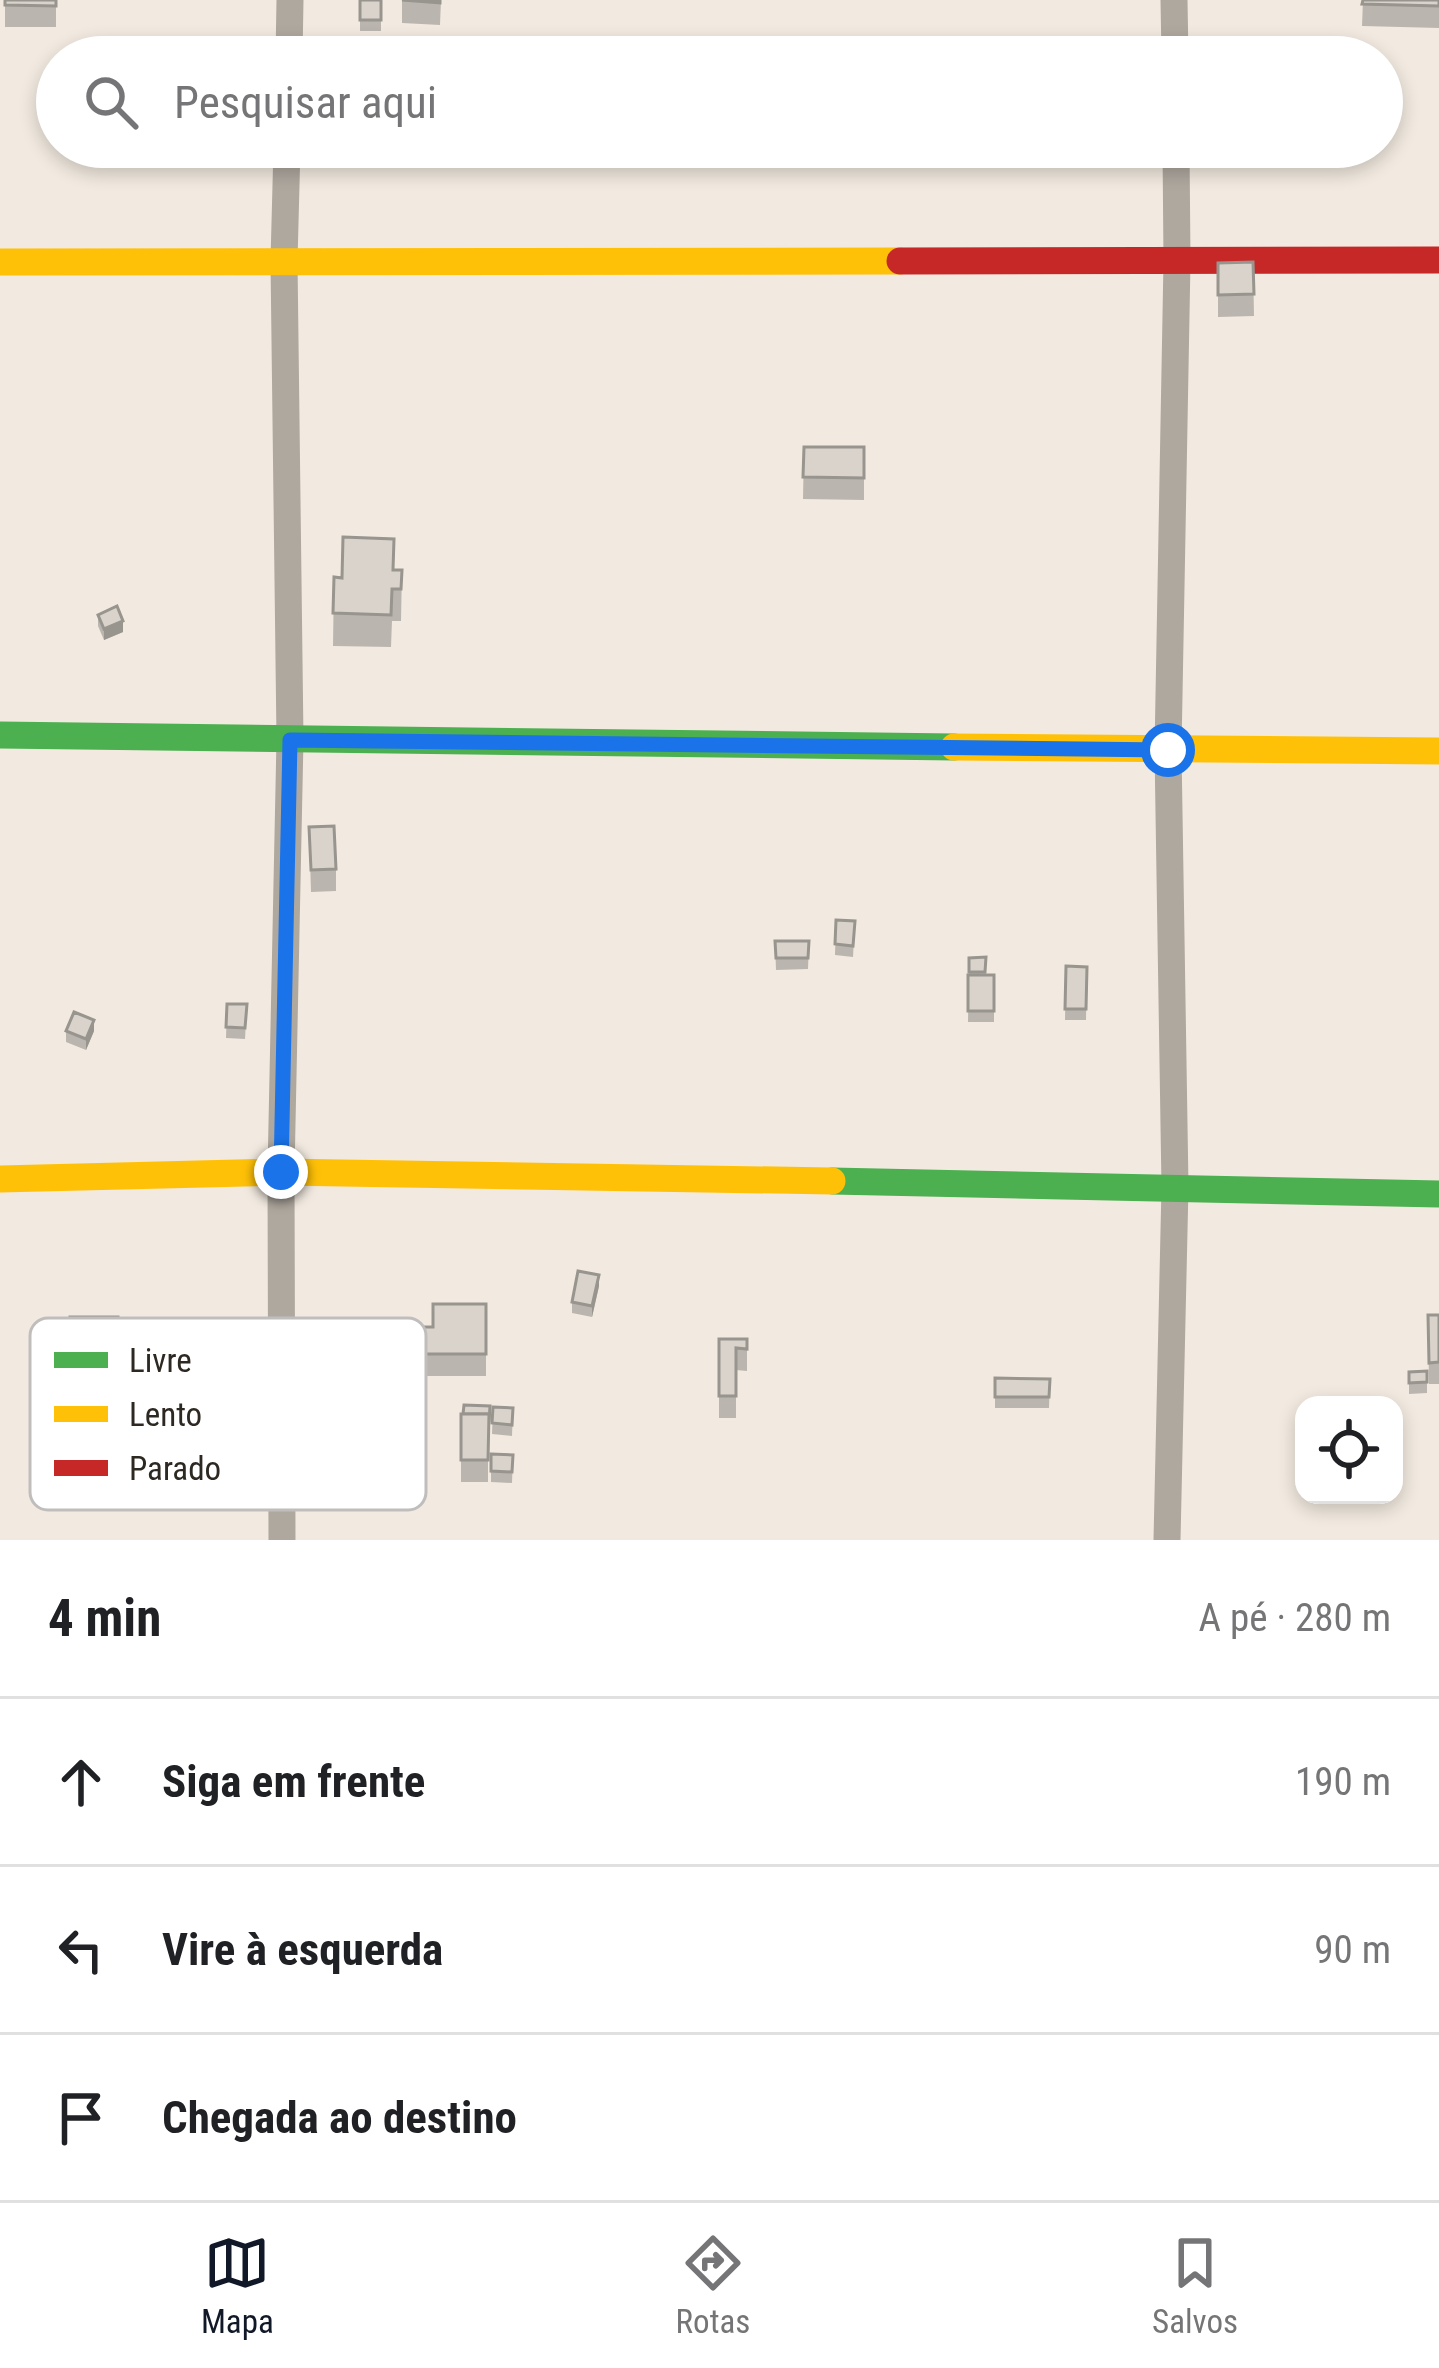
<!DOCTYPE html>
<html lang="pt">
<head>
<meta charset="utf-8">
<style>
  body { margin:0; font-family:"Roboto Condensed",sans-serif; background:#f2f2f2; color:#202124 }
  .controls { position:absolute; right:36px; bottom:36px; display:grid; overflow:hidden; border-radius:24px; box-shadow:0 6px 18px #0003 }
  .controls button { width:108px; height:108px; display:grid; place-items:center; padding:0; border:0; border-bottom:3px solid #e0e0e0; background:#fff; color:#202124; font:60px sans-serif }
  .stop { position:absolute; width:36px; height:36px; margin:-27px; border:9px solid #1a73e8; border-radius:50%; background:#fff }
  .stop.end { background:#1a73e8; border-color:#fff; box-shadow:0 3px 12px #0008 }
  .list { margin:0; padding:0; list-style:none }
  h2 { display:flex; justify-content:space-between; align-items:center; height:156px; margin:0; padding:0 48px; font-size:51px }
  h2 small { font-size:39px; font-weight:400; color:#757577 }
  .list li { display:grid; grid-template-columns:78px 1fr auto; gap:36px; align-items:center; box-sizing:border-box; height:168px; padding:0 48px; border-top:3px solid #e0e0e0 }
  .list b { display:block; font-size:45px; white-space:nowrap }
  .list em { font-size:39px; font-style:normal; color:#757577 }
  .icon { flex:none; width:66px; height:66px; fill:none; stroke:currentColor; stroke-width:2; stroke-linecap:round; stroke-linejoin:round }
  .map { position:relative; flex:none; width:1439px; height:1540px; overflow:hidden }
  .search { position:absolute; background:#fff; box-shadow:0 6px 18px #0003; left:36px; right:36px; top:36px; height:132px; display:flex; align-items:center; gap:30px; box-sizing:border-box; padding:0 42px; border-radius:66px; color:#757577; font-size:45px }
  .sheet { height:660px; background:#fff }
  nav { display:flex; justify-content:space-around; align-items:center; box-sizing:border-box; height:168px; border-top:3px solid #e0e0e0; background:#fff; font-size:33px; color:#757577 }
  nav a { display:grid; justify-items:center; gap:6px }
  nav .on { color:#111827 }
  .map>svg:first-child { display:block }
  .lines { fill:none; stroke-linecap:round; stroke-linejoin:round }
  .street { stroke:#afa89f; stroke-width:27 }
  .fast { stroke:#4caf50; stroke-width:27 }
  .slow { stroke:#ffc107; stroke-width:27 }
  .jam { stroke:#c62828; stroke-width:27 }
  .wall { fill:#bbb5af }
  .shaded-wall { fill:#98948e }
  .building { fill:#d9d3cb; stroke:#98948e; stroke-width:3 }
  .route { stroke:#1a73e8; stroke-width:15 }
  .key { fill:#fff; stroke:#c0bebc; stroke-width:3 }
  .key-label { font-size:33px; fill:#2d2821 }
</style>
</head>
<body>
<div class="map">
<svg width="1439" height="1540" viewBox="0 0 1439 1540">
  <rect width="100%" height="100%" fill="#f2eae0"/>
  <g class="lines">
    <g class="street">
      <polyline points="1174,0 1175,57"/>
      <polyline points="289,57 290,0"/>
      <polyline points="282,1540 281,1172 290,739 284,261 287,147"/>
      <polyline points="1167,1540 1175,1187 1168,750 1177,261 1176,147"/>
    </g>
    <g class="fast">
      <polyline points="0,735 954,747"/>
      <polyline points="832,1181 1439,1194"/>
    </g>
    <g class="slow">
      <polyline points="0,262 900,261"/>
      <polyline points="954,747 1439,751"/>
      <polyline points="0,1179 281,1172 832,1181"/>
    </g>
    <polyline class="jam" points="900,261 1439,260"/>
  </g>
  <g class="wall">
    <rect x="5" y="0" width="51" height="27"/>
    <rect x="360" y="0" width="21" height="31"/>
    <polygon points="402,0 441,0 440,25 402,23"/>
    <polygon points="1363,0 1439,0 1439,28 1362,26"/>
    <polygon points="1253,262 1254,316 1218,317 1218,263"/>
    <polygon points="804,447 864,447 864,500 803,499"/>
    <polygon points="394,570 402,570 401,621 392,621 391,647 333,646 334,577"/>
    <polygon points="98,615 123,632 104,640 98,626"/>
    <polygon points="309,827 336,869 336,891 311,892"/>
    <polygon points="836,920 855,921 853,957 835,955"/>
    <polygon points="775,941 809,941 808,969 776,970"/>
    <polygon points="986,957 986,975 994,975 994,1022 968,1022 969,958"/>
    <polygon points="1066,966 1087,967 1086,1020 1065,1020"/>
    <polygon points="227,1004 247,1004 245,1039 226,1038"/>
    <polygon points="66,1031 94,1031 86,1050 66,1042"/>
    <polygon points="599,1286 592,1317 572,1313 572,1302"/>
    <polygon points="486,1304 486,1376 424,1376 424,1327 433,1327"/>
    <polygon points="1428,1315 1439,1315 1439,1384 1429,1384"/>
    <polygon points="70,1317 118,1317 118,1366 160,1365 161,1426 214,1424 215,1484 155,1485 154,1432 146,1432 148,1493 119,1494 117,1382 70,1382"/>
    <polygon points="719,1339 747,1339 747,1371 736,1370 736,1418 719,1418"/>
    <polygon points="1427,1371 1427,1393 1409,1394 1409,1372"/>
    <polygon points="995,1378 1050,1379 1049,1408 995,1408"/>
    <polygon points="493,1407 513,1408 512,1436 492,1434"/>
    <polygon points="461,1414 488,1433 488,1482 461,1482"/>
    <polygon points="491,1454 513,1455 512,1483 491,1482"/>
  </g>
  <g class="shaded-wall">
    <polygon points="123,621 123,632 104,640 104,629"/>
    <polygon points="94,1020 94,1031 86,1050 86,1039"/>
    <polygon points="599,1275 599,1286 592,1317 592,1306"/>
  </g>
  <g class="building">
    <polygon points="5,0 56,0 56,6 5,5"/>
    <rect x="360" y="0" width="21" height="20"/>
    <polygon points="402,0 440,0 440,3"/>
    <polygon points="1363,0 1439,0 1439,6 1362,4"/>
    <polygon points="1253,262 1254,294 1218,295 1218,263"/>
    <polygon points="804,447 864,447 864,478 803,477"/>
    <polygon points="343,537 394,539 393,570 402,570 401,589 392,589 391,615 333,613 334,577 342,578"/>
    <polygon points="117,606 123,621 104,629 98,615"/>
    <polygon points="334,826 336,869 311,870 309,827"/>
    <polygon points="836,920 855,921 853,946 835,944"/>
    <polygon points="775,941 809,941 808,958 776,958"/>
    <polygon points="986,957 985,972 969,972 969,958"/>
    <polygon points="1066,966 1087,967 1086,1009 1065,1009"/>
    <rect x="968" y="975" width="26" height="36"/>
    <polygon points="227,1004 247,1004 245,1028 226,1027"/>
    <polygon points="74,1012 94,1020 86,1039 66,1031"/>
    <polygon points="578,1271 599,1275 592,1306 572,1302"/>
    <polygon points="433,1304 486,1304 486,1354 424,1354 424,1327 433,1327"/>
    <polygon points="1428,1315 1439,1315 1439,1362 1429,1363"/>
    <rect x="70" y="1317" width="48" height="44"/>
    <polygon points="719,1339 747,1339 747,1349 736,1348 736,1396 719,1396"/>
    <polygon points="1427,1371 1427,1382 1409,1383 1409,1372"/>
    <polygon points="995,1378 1050,1379 1049,1397 995,1397"/>
    <polygon points="464,1405 490,1406 489,1422 489,1414 463,1414"/>
    <polygon points="493,1407 513,1408 512,1425 492,1423"/>
    <polygon points="461,1414 489,1414 488,1460 461,1460"/>
    <polygon points="491,1454 513,1455 512,1472 491,1471"/>
  </g>
  <g class="lines">
    <polyline class="route" points="281,1172 290,740 1168,750"/>
  </g>
  <rect x="30" y="1318" width="396" height="192" rx="18" class="key"/>
  <rect x="54" y="1352" width="54" height="16" fill="#4caf50"/>
  <rect x="54" y="1406" width="54" height="16" fill="#ffc107"/>
  <rect x="54" y="1460" width="54" height="16" fill="#c62828"/>
  <g class="key-label">
    <text x="129" y="1372">Livre</text>
    <text x="129" y="1426">Lento</text>
    <text x="129" y="1480">Parado</text>
  </g>
</svg>
<div class="controls">
<button><svg class="icon" aria-label="locate" viewBox="0 0 24 24"><circle cx="12" cy="12" r="6"/><path d="M12 2v4M12 18v4M2 12h4M18 12h4"/></svg></button>
</div>
<div class="stop" style="left:1168px;top:750px"></div>
<div class="stop end" style="left:281px;top:1172px"></div>
<div class="search"><svg class="icon" aria-label="search" viewBox="0 0 24 24"><circle cx="10" cy="10" r="6"/><path d="M15 15l6 6"/></svg>Pesquisar aqui</div>
</div>
<section class="sheet">
<h2>4 min<small>A pé · 280 m</small></h2>
<ul class="list">
<li><svg class="icon" aria-label="ahead" viewBox="0 0 24 24"><path d="M12 20V5M6 11l6-6 6 6"/></svg><div><b>Siga em frente</b></div><em>190 m</em></li>
<li><svg class="icon" aria-label="left" viewBox="0 0 24 24"><path d="M17 20v-9H6M10 6l-5 5 5 5"/></svg><div><b>Vire à esquerda</b></div><em>90 m</em></li>
<li><svg class="icon" aria-label="arrive" viewBox="0 0 24 24"><path d="M6 21V4h12l-3 4 3 4H6"/></svg><div><b>Chegada ao destino</b></div></li>
</ul>
</section>
<nav>
<a class="on"><svg class="icon" aria-label="map" viewBox="0 0 24 24"><path d="M3 6l6-2 6 2 6-2v14l-6 2-6-2-6 2zM9 4v14M15 6v14"/></svg>Mapa</a>
<a><svg class="icon" aria-label="directions" viewBox="0 0 24 24"><path d="M12 3l9 9-9 9-9-9zM9 14v-3h6M13 9l2 2-2 2"/></svg>Rotas</a>
<a><svg class="icon" aria-label="saved" viewBox="0 0 24 24"><path d="M7 4h10v16l-5-4-5 4z"/></svg>Salvos</a>
</nav>
</body>
</html>
